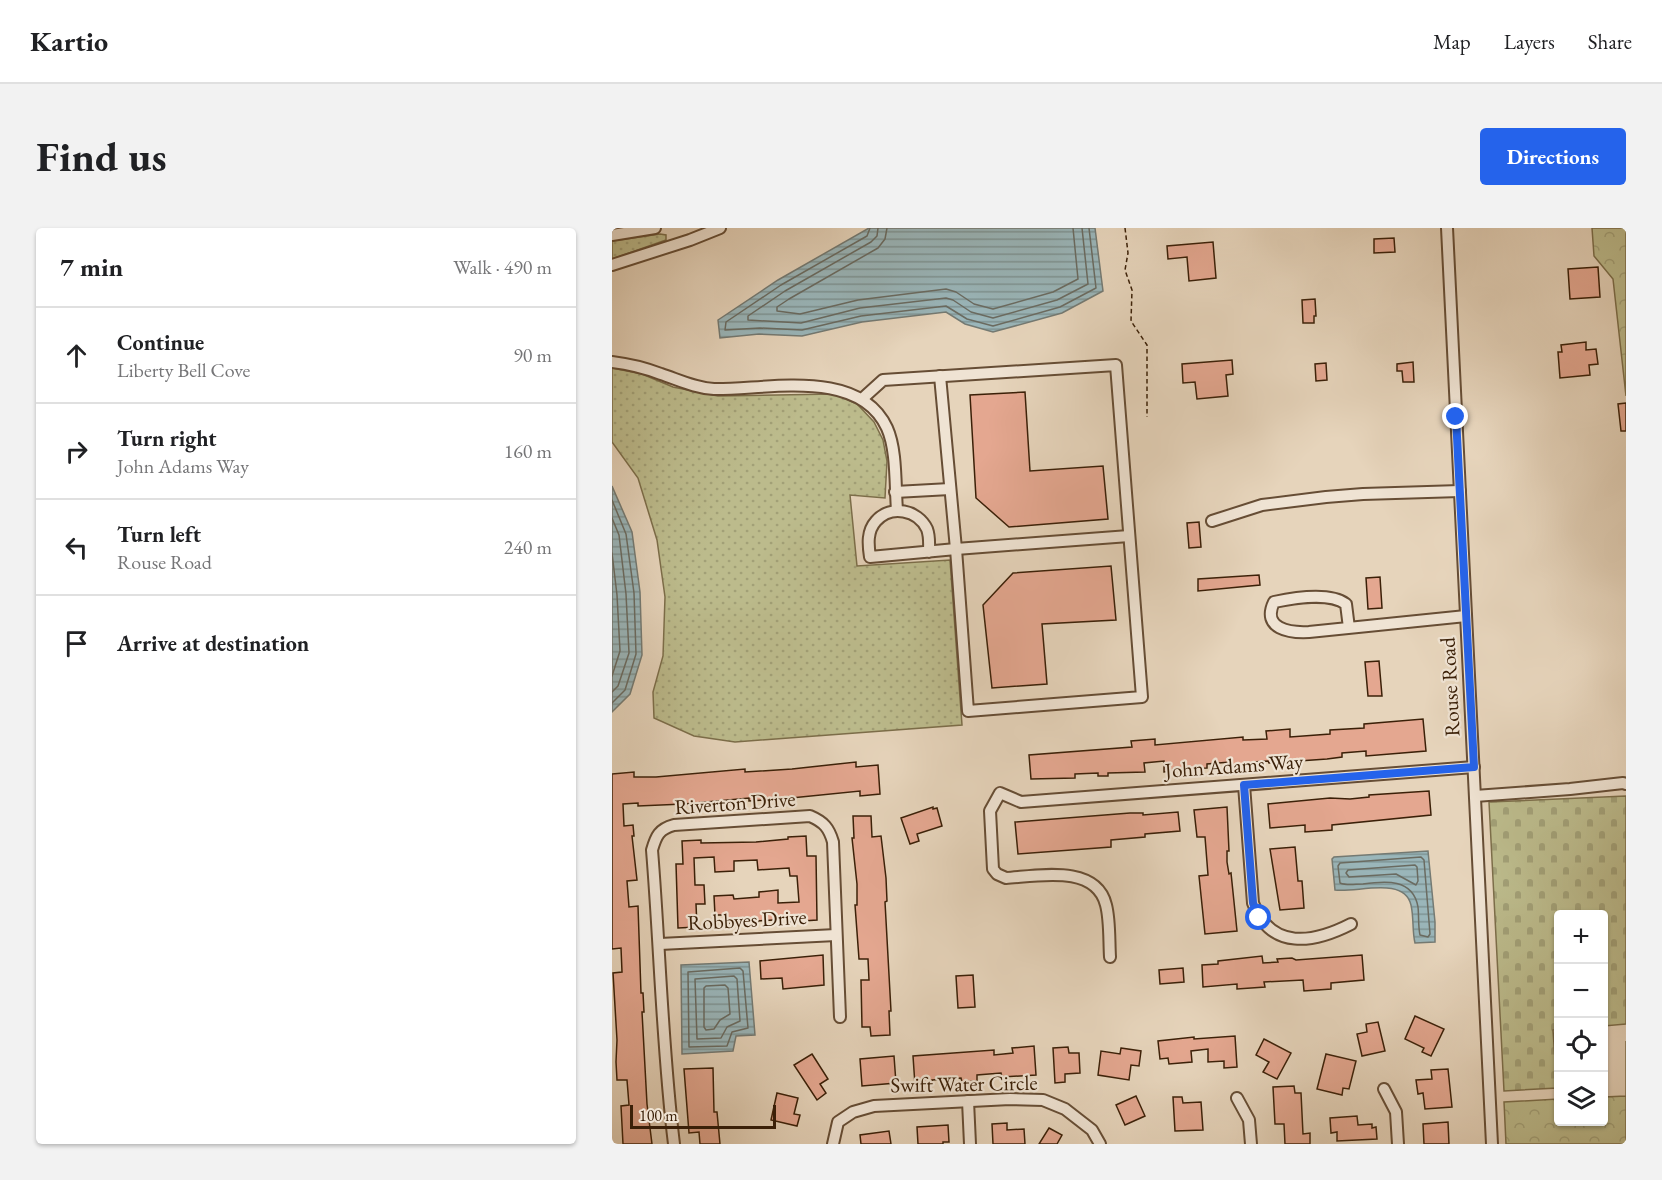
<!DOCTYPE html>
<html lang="en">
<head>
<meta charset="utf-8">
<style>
  body { margin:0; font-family:"EB Garamond",serif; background:#f2f2f2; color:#202124 }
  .controls { position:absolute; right:18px; bottom:18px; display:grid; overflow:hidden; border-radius:6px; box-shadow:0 2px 4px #0004 }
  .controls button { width:54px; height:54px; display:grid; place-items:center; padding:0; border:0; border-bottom:2px solid #e0e0e0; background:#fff; color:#202124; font:30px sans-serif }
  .scale { position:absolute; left:18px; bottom:15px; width:146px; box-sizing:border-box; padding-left:6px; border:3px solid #3b2008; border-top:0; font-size:16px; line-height:21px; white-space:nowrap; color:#3b2008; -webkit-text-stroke:4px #efe3d3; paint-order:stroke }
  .stop { position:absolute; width:18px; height:18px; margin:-14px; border:4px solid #2563eb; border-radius:50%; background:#fff }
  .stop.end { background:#2563eb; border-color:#fff; box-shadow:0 2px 6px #0008 }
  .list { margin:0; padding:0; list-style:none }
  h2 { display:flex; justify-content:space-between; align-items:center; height:78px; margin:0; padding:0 24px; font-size:26px }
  h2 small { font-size:20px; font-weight:400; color:#757577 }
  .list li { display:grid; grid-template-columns:39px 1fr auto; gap:18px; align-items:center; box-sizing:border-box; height:96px; padding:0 24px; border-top:2px solid #e0e0e0 }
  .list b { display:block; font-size:22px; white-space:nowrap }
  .list p { margin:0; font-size:20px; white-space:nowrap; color:#757577 }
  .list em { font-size:20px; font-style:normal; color:#757577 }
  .icon { flex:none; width:33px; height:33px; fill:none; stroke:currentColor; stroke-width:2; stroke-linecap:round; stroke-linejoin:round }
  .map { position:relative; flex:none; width:1014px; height:916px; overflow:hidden; border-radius:6px }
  header { display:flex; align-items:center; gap:36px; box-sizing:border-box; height:84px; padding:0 30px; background:#fff; border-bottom:2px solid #e0e0e0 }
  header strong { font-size:28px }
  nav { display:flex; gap:33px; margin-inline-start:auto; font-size:21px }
  .intro { display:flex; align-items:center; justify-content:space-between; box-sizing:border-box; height:144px; padding:0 36px }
  h1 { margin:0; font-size:42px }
  .button { padding:15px 27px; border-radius:6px; background:#2563eb; color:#fff; font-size:21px; font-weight:700 }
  main { display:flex; gap:36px; padding:0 36px }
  aside { flex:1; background:#fff; border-radius:6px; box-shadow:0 2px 4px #0004 }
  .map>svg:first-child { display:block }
  .grass { fill:url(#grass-dots); stroke:#7c6e4a; stroke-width:1.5 }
  .forest { fill:url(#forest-crowns); stroke:#7c6e4a; stroke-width:1.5 }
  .cemetery { fill:url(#cemetery-stones); stroke:#7c6e4a; stroke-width:1.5 }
  .water { fill:url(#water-rules); stroke:#747a73; stroke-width:1.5 }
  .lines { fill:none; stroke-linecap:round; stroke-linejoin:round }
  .shore { stroke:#6a6b61; stroke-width:1.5 }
  .building { fill:#e4a790; stroke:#3b2008; stroke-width:1.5 }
  .minor-casing { stroke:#664d35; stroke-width:14 }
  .path { stroke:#3b2008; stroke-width:1.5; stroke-dasharray:4.5 3; stroke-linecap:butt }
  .minor { stroke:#efe3d3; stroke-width:10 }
  .route { stroke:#2563eb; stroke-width:8 }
  .labels { text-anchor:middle; stroke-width:4.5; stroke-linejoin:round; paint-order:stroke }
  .street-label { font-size:21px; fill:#3b2008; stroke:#efe3d3 }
</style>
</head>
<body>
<header>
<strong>Kartio</strong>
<nav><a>Map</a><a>Layers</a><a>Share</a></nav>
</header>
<div class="intro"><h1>Find us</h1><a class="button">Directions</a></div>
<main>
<aside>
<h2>7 min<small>Walk · 490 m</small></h2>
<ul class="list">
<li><svg class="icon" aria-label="ahead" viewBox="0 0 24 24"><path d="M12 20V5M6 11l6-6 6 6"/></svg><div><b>Continue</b><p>Liberty Bell Cove</p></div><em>90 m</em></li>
<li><svg class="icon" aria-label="right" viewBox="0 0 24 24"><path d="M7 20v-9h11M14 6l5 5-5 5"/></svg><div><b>Turn right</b><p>John Adams Way</p></div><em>160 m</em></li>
<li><svg class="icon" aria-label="left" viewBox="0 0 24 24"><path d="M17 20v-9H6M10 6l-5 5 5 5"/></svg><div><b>Turn left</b><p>Rouse Road</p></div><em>240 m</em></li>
<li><svg class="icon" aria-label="arrive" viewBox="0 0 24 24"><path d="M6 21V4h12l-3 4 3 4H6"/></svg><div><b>Arrive at destination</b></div></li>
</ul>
</aside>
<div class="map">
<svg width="1014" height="916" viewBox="0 0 1014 916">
  <defs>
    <pattern id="grass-dots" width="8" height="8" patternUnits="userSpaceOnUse" patternTransform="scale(1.5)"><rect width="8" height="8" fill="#bcbb8c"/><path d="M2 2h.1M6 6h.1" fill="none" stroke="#a2a077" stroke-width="1.8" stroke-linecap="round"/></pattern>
    <pattern id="forest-crowns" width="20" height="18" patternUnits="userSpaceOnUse" patternTransform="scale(1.5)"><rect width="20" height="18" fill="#bcbb8c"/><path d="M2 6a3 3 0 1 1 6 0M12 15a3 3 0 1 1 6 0" fill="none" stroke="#a2a077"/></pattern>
    <pattern id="cemetery-stones" width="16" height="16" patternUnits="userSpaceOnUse" patternTransform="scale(1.5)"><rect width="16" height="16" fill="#bcbb8c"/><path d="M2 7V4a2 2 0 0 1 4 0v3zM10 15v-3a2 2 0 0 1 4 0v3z" fill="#a2a077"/></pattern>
    <pattern id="water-rules" width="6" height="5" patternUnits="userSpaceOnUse" patternTransform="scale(1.5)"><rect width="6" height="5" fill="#9ab6ba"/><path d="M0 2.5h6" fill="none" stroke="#7f9495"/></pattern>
  </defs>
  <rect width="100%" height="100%" fill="#e6d4bb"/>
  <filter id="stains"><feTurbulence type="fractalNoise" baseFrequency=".00333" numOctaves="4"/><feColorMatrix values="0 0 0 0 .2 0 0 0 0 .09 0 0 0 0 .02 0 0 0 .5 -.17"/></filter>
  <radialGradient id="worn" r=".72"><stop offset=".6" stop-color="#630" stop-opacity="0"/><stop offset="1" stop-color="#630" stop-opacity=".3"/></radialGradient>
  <g class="grass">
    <polygon points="48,6 54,7 54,12 0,31 0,13"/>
    <polygon points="0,140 30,146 61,159 106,168 222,166 245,176 262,194 271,212 275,233 273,270 238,267 245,338 338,332 350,497 123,514 82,508 42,490 41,464 51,428 53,369 45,312 26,250 0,214"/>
  </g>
  <g class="forest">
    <polygon points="980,0 1014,0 1014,168 1001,51 982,28"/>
    <polygon points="1014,813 1014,916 894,916 892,874 946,871 946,894 992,894 992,869 1014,868"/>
  </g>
  <polygon class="cemetery" points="1014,568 1014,796 992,798 992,686 946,686 946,801 941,802 945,860 892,863 877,574"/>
  <g class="water">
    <polygon points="257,0 483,0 491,63 450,85 381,104 353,96 334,84 250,94 190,108 147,106 108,110 106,92 166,52"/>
    <polygon points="0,258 20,304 28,364 30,427 18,466 0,484"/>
    <path d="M816 623 823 694V714L803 715C800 703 802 690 799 677 792 648 745 665 723 662L720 631 722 629Z"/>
    <polygon points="137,734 143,807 124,808 121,823 70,826 69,737"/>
  </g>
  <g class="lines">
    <g class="shore">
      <polyline points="258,0 255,8 169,57 114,94 113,102 148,100 190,102 249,88 334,78 355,91 381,98 448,79 484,60 477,0"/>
      <polyline points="266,0 265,8 259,14 173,63 136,88 136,92 189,95 248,80 334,70 341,72 359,84 381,90 445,72 476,56 470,0"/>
      <polyline points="275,0 273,11 266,20 177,71 165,79 165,83 188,86 246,72 334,61 344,64 362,76 381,81 441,64 466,51 461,0"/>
      <polyline points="0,272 14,306 22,365 24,426 13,462 0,475"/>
      <polyline points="0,290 7,307 14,366 17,425 6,458 0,464"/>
      <polyline points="0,325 5,367 8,423 0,448"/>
      <path d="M809 629 812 632 818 706 816 709 808 707C806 698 807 688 806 679 801 650 773 653 751 656 743 656 735 658 728 655L726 638 728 635Z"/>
      <polygon points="803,637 805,639 806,653 804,657 784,646 737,649 734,645 736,642"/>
      <polygon points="128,740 131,743 136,800 120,804 115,818 77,819 76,744"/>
      <polygon points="122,748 125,751 128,793 115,799 109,810 85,811 83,751"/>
      <polygon points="113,757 116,760 118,786 108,792 102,801 94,802 92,799 92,760 94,758"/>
    </g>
  </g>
  <g class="building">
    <polygon points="782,10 783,24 762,25 762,11"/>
    <polygon points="601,14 604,50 577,53 575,29 556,31 555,18"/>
    <polygon points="986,39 988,69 958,71 956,41"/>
    <polygon points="703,71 704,88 702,88 702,95 691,95 690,72"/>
    <polygon points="974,114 974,122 984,121 986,136 977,137 978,147 948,150 946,124 950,124 949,117"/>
    <polygon points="620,132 621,146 614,147 616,168 585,171 583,154 571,155 570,136"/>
    <polygon points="801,134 802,154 791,154 790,143 785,143 785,136"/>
    <polygon points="714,135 715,152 704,153 703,136"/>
    <polygon points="413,164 418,243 491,238 496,291 397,299 364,270 358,167"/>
    <polygon points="1014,175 1014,203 1009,203 1006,176"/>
    <polygon points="587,294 589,319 577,320 575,295"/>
    <polygon points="499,338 504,392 430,396 435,456 380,460 371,377 401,345"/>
    <polygon points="647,347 648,357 586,363 586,351"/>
    <polygon points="768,349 770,380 756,381 754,350"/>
    <polygon points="767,433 770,468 756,468 753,434"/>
    <polygon points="811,491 814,523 754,528 754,523 730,525 730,529 715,531 657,535 656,533 641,534 637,536 619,538 618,534 595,536 595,540 561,541 561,543 552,544 552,533 532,535 533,544 496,545 496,548 486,548 486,545 463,546 463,550 419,551 417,527 520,519 519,513 543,511 543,517 631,509 631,512 655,511 654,503 678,501 678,509 718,506 718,502 752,500 752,496"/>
    <polygon points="244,534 244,539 266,537 268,566 248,568 248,563 179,570 137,573 137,570 72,576 26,578 26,575 11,576 12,598 21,597 22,608 20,608 25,652 15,653 17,679 26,678 29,765 31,765 32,784 30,784 35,876 40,916 11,916 9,878 17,877 15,852 5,852 4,834 5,812 1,745 10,744 9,720 0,721 0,546 22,544 22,549 44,549 133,541 133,544 180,541"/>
    <polygon points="817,563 819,587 720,597 720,602 693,604 693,597 658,600 656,576 718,570 738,571 757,569 757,567"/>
    <polygon points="321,579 321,581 325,580 330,598 305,606 307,613 298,616 289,590"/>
    <polygon points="615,579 617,623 615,623 615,634 617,646 619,645 625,703 593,706 587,648 596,647 593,609 585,609 582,582"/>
    <polygon points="566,584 568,603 533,606 533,609 499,612 499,619 406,626 403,594 518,585 531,585 531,587"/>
    <polygon points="241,588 259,588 260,609 269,608 274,650 275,673 273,674 279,783 277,783 278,807 259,808 258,799 250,799 249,752 257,752 256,731 247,731 243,677 245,677 245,656 240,610 242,610"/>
    <polygon points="194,608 195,628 204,628 205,692 176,694 176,691 146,693 146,697 135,697 135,695 113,695 112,687 103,687 102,668 121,667 122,671 147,669 147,664 166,662 166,675 187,674 185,648 178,648 177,640 146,642 145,632 122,633 122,643 103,644 102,629 82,630 83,657 92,657 93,676 84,676 85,699 66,700 64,636 71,636 70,613 89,612 89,615 144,614 176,611 176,609"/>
    <polygon points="683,619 686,653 690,653 692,680 668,682 658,621"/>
    <polygon points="211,727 212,757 171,761 170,750 149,751 148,733"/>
    <polygon points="750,727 752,752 719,755 719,761 692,763 691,752 652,754 653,759 625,761 625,756 591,759 590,737 606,736 606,733 650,728 651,735 666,734 665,731 680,730 684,732"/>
    <polygon points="571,740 572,754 548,756 547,742"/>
    <polygon points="361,747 363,779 346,780 344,748"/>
    <polygon points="803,788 832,801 819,828 810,824 812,820 793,811"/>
    <polygon points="766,794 773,823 750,828 745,806 755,804 754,796"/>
    <polygon points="623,808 625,839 612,840 612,833 596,834 596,821 579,823 580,834 557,836 556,830 548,831 546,813 582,809 582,811"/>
    <polygon points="652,811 679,825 665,851 651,844 657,834 644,827"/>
    <polygon points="422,818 424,847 390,849 389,845 365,847 365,853 350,854 349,850 320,852 320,856 303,857 301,828 382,822 382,827 401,825 400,820"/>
    <polygon points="456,819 457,825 467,825 468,845 453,846 453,854 443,855 441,820"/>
    <polygon points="509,820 529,823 527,838 519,837 517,852 486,847 489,823 508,826"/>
    <polygon points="200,826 216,851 208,856 214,865 205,872 182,837"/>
    <polygon points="714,826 744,833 737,861 731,860 730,867 705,861"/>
    <polygon points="282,828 284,855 250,858 248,831"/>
    <polygon points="101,840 102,884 105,884 108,916 88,916 87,904 77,905 72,841"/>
    <polygon points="836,841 840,879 813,881 811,865 806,866 804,852 820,851 819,842"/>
    <polygon points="682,858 683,865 689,865 691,906 698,905 698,916 673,916 672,896 663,896 661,859"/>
    <polygon points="165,865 186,870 182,886 188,887 185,898 159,892"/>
    <polygon points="524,868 533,888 513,897 504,877"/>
    <polygon points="561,869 570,869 571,875 589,874 591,902 563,903"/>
    <polygon points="745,888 746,897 760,896 760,900 764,899 765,911 725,913 725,904 719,905 718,890"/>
    <polygon points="836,894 837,916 812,916 811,896"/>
    <polygon points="395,895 395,902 412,901 413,916 381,916 380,896"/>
    <polygon points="336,897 337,914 331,914 331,916 306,916 305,899"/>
    <polygon points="437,900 450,907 445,916 427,916"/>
    <polygon points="277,903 279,916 249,916 248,907"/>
  </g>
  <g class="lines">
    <g class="minor-casing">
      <g id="minor">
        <polyline points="835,0 880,916"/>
        <polyline points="0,7 43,0"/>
        <polyline points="0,37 78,12 108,0"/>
        <path d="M0 134C17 136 33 140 49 146 67 152 83 160 102 161 154 162 247 139 275 200 285 222 283 258 285 282"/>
        <polyline points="328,148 344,321 517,308"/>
        <path d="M250 171 271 152 504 137 530 469 356 483 344 321 258 329C256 316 255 303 264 293 279 276 306 282 315 301 318 309 317 316 317 324"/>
        <polyline points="283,264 338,261"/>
        <polyline points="600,293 650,277 714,269 751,266 848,263"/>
        <path d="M737 400 734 376C718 364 681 370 662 374 649 401 678 405 697 404L854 388"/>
        <path d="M632 557 641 675C659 723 702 715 739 696"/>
        <polyline points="863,568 958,561 1011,555 1014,556"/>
        <polyline points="48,716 224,707"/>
        <path d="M498 729C497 712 498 692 494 677 484 636 426 648 394 650L385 646 381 641 378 583 388 565 409 574 862 539"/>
        <polyline points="772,861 784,884 786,916"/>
        <polyline points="625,870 637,892 639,916"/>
        <polyline points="356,873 358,916"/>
        <path d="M62 916C50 819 48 720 40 622 44 608 47 601 62 597L198 588C212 594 217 600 221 614L228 789"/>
        <polyline points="221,916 226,894 241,884 262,878 398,871 431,872 453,881 480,902 488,916"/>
      </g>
    </g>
    <polyline class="path" points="513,0 516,25 513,42 520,62 519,93 535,117 535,189"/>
    <use href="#minor" class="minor"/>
  </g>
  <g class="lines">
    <polyline class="route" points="647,690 641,675 632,557 862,539 844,189"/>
  </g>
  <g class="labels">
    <g class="street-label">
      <text transform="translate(838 459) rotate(-93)" y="7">Rouse Road</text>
      <text transform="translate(622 538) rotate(-4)" y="7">John Adams Way</text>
      <text transform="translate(123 575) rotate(-4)" y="7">Riverton Drive</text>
      <text transform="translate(135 692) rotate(-3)" y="7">Robbyes Drive</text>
      <text transform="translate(352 856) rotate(-1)" y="7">Swift Water Circle</text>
    </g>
  </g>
  <rect width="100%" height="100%" filter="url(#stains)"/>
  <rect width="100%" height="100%" fill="url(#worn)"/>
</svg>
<div class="controls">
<button>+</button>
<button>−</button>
<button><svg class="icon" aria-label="locate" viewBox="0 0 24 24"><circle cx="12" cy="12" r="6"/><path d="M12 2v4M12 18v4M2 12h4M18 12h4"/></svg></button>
<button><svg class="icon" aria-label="layers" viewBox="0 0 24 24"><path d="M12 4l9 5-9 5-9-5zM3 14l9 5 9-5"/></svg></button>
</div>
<div class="scale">100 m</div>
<div class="stop" style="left:647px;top:690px"></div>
<div class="stop end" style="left:844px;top:189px"></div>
</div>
</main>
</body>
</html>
